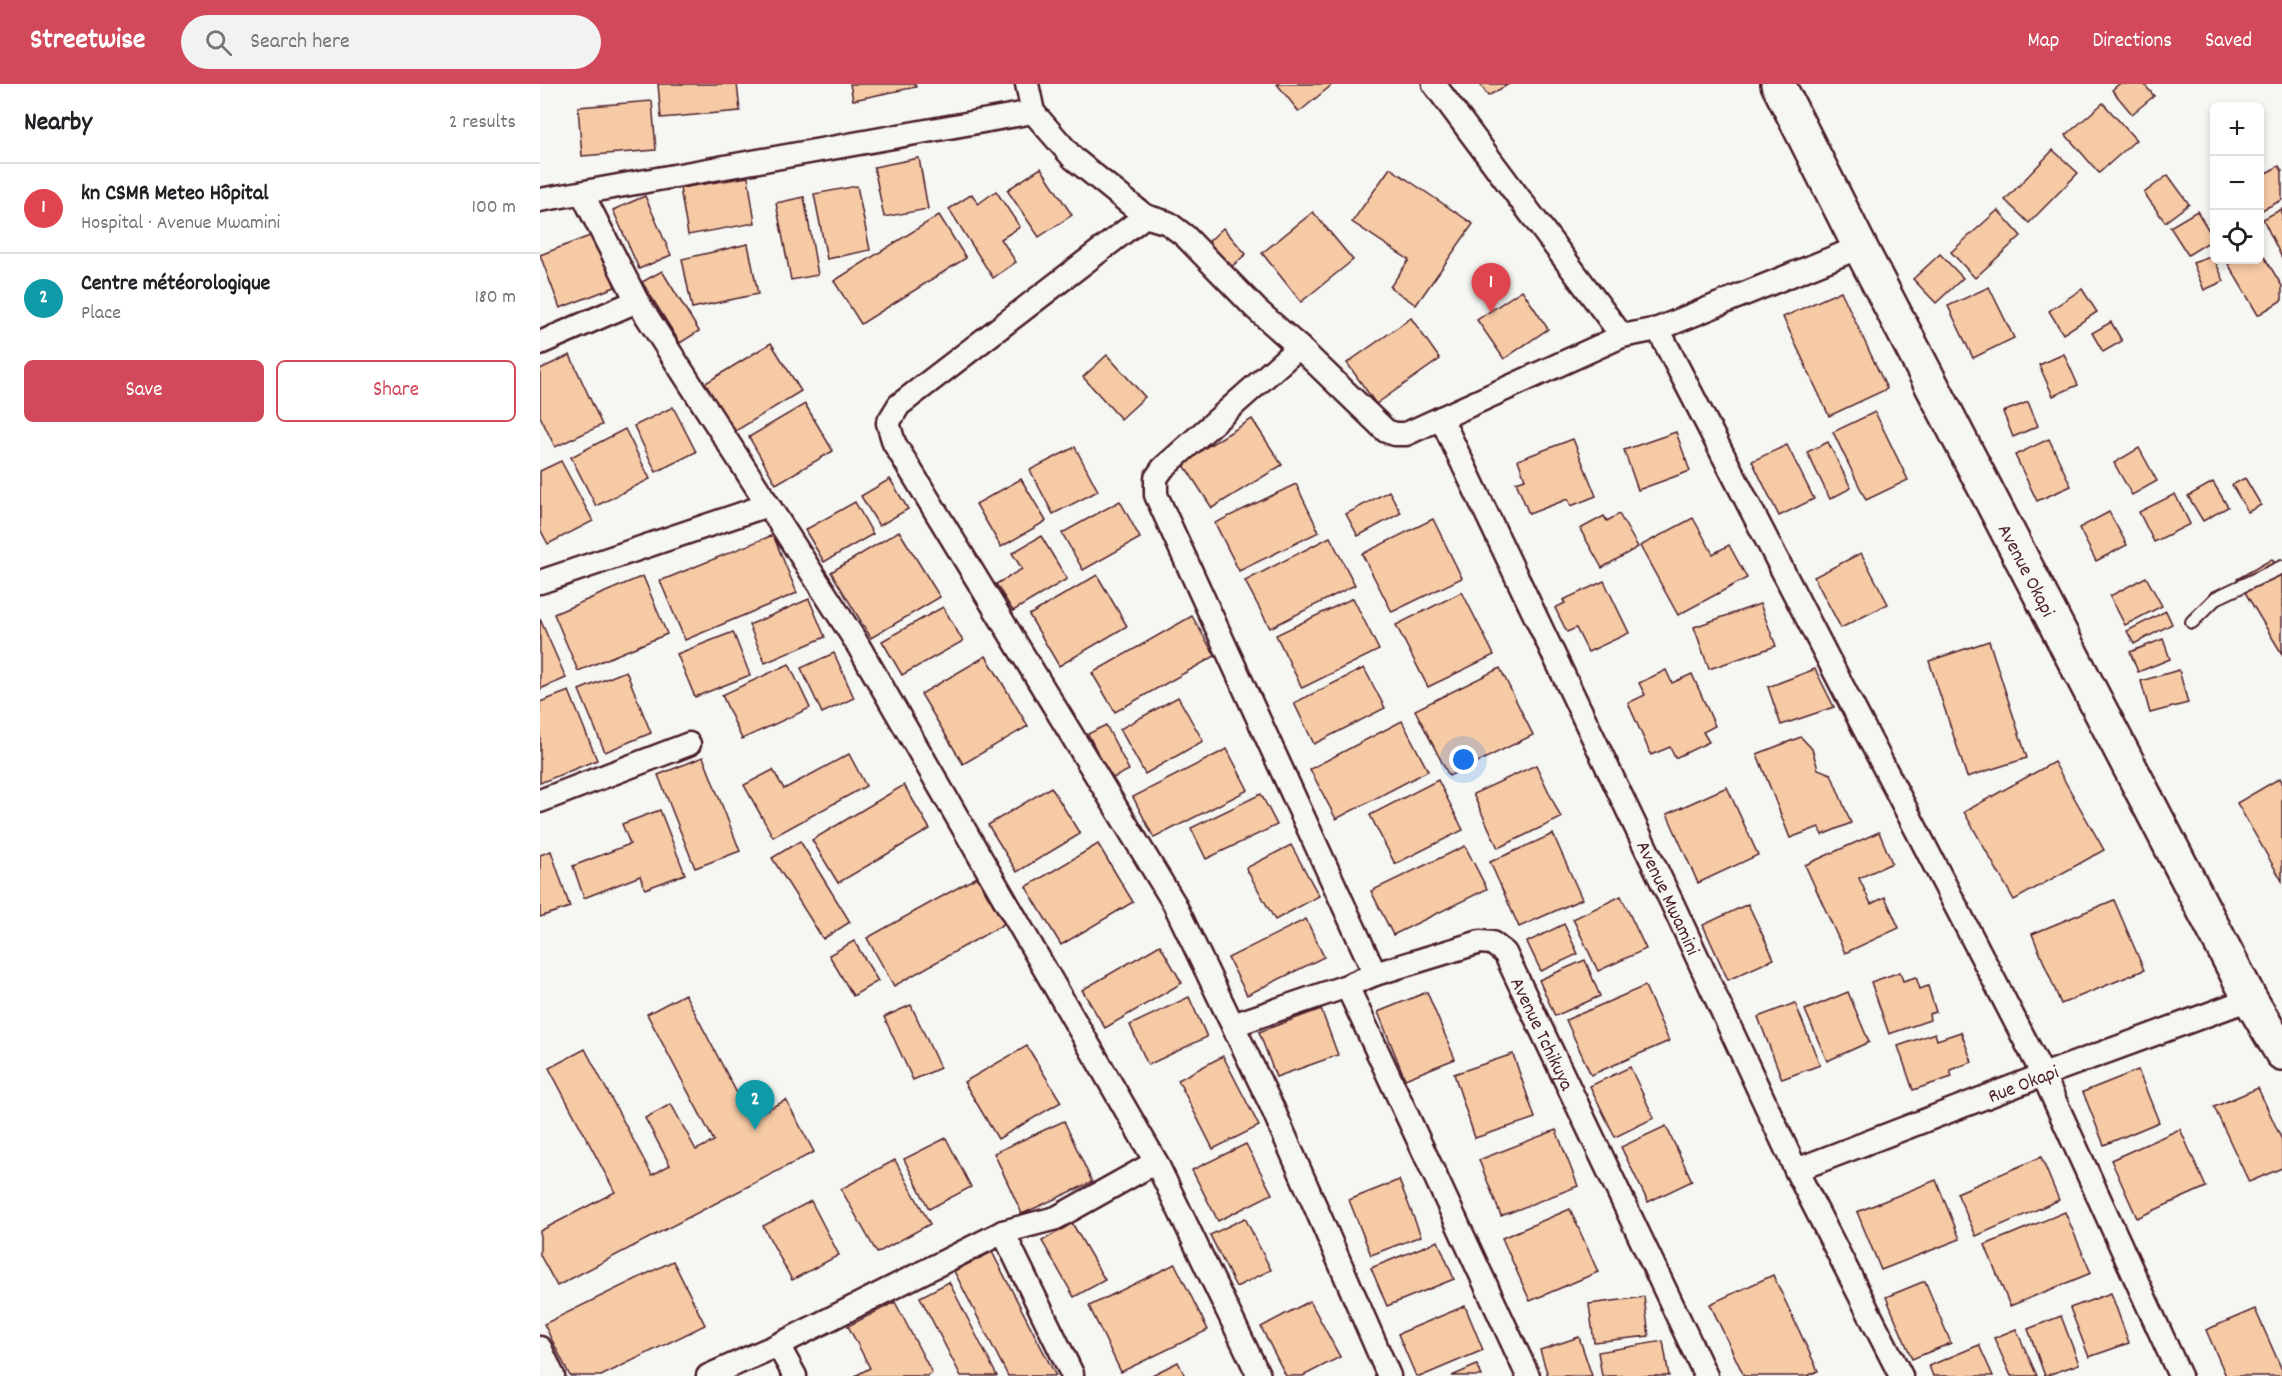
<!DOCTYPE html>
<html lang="en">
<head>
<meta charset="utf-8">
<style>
  body { margin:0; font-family:Dekko,sans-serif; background:#f2f2f2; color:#202124 }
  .controls { position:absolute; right:18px; top:18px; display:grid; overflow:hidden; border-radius:9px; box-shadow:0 3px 9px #0003 }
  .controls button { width:54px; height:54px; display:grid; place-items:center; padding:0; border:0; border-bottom:2px solid #e0e0e0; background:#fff; color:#202124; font:30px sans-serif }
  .you { position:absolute; left:924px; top:676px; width:21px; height:21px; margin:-15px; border:4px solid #fff; border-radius:50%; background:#1a73e8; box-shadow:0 0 0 9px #1a73e833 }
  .badge { display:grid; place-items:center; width:39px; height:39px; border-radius:50%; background:#d1495b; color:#fff; font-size:20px; font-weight:700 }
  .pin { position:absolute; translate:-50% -50px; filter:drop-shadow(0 2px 3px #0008) }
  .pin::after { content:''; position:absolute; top:32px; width:21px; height:18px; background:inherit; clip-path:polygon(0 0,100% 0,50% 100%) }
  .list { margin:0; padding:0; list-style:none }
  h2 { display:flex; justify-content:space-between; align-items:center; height:78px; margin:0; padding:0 24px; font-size:26px }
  h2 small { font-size:20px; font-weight:400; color:#757577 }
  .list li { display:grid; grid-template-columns:39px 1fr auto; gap:18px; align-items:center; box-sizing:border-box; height:90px; padding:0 24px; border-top:2px solid #e0e0e0 }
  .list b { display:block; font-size:22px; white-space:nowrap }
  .list p { margin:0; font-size:20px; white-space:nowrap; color:#757577 }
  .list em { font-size:20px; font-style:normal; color:#757577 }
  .actions { display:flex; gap:12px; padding:18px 24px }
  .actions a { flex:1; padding:14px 0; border:2px solid #d1495b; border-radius:9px; text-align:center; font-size:21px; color:#d1495b }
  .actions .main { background:#d1495b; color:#fff }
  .icon { flex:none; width:33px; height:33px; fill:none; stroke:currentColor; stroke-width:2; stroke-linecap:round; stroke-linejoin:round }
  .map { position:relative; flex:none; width:1742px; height:1292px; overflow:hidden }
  header { display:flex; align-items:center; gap:36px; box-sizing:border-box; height:84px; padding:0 30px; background:#d1495b; color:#fff }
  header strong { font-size:28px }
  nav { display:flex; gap:33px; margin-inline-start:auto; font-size:21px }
  .search { width:420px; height:54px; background:#f2f2f2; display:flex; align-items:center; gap:15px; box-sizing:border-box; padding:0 21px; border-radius:33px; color:#757577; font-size:22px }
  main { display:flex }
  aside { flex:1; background:#fff }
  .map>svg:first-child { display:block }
  .building { fill:#f6caa5; stroke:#4a1f2b; stroke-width:1.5 }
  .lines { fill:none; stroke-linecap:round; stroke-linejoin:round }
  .lane-casing { stroke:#4a1f2b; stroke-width:16 }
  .street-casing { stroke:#4a1f2b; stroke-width:27 }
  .secondary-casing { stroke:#4a1f2b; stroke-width:38 }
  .lane { stroke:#f6f6f2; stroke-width:12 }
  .street { stroke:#f6f6f2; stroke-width:22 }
  .secondary { stroke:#f6f6f2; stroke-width:33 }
  .labels { text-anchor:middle; stroke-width:4.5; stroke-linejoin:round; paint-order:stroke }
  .street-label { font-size:20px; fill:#4a1f2b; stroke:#f6f6f2 }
</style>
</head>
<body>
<header>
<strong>Streetwise</strong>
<div class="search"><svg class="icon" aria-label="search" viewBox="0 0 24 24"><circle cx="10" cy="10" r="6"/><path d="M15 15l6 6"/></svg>Search here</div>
<nav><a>Map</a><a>Directions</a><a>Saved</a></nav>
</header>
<main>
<aside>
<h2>Nearby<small>2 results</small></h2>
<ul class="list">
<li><span class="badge" style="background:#e0444e">1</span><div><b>kn CSMR Meteo Hôpital</b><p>Hospital · Avenue Mwamini</p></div><em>100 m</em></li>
<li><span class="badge" style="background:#0f9aa8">2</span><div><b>Centre météorologique</b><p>Place</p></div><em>180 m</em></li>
</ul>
<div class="actions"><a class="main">Save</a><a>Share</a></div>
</aside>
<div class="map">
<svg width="1742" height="1292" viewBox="0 0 1742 1292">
  <rect width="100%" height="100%" fill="#f6f6f2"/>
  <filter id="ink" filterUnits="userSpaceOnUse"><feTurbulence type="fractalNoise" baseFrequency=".0167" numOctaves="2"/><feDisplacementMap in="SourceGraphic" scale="12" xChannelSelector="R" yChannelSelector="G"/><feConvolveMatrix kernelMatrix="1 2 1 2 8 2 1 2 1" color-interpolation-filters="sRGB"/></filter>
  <g filter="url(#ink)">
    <g class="building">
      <polygon points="118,0 197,0 200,27 121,34"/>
      <polygon points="310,0 375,0 376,3 313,16"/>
      <polygon points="737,0 793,0 759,28"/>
      <polygon points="940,0 969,0 948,12"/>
      <polygon points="1579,0 1604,0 1614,12 1592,30 1572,6"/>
      <polygon points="112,17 116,66 42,72 38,23"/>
      <polygon points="1563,19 1596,56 1559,89 1526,51"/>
      <polygon points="1513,66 1538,89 1489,139 1465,116"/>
      <polygon points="379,74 388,125 344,133 334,83"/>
      <polygon points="1739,82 1742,87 1742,116 1720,127 1720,92"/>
      <polygon points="501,84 532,131 499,153 467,106"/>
      <polygon points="850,84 933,140 876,221 850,203 869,176 812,138"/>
      <polygon points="1628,91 1649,120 1625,138 1604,109"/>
      <polygon points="208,93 215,139 148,151 140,104"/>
      <polygon points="317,102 330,166 287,175 274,110"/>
      <polygon points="456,107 480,143 461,155 476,178 453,194 409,125 432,110 438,120"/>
      <polygon points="105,112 131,171 99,185 73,126"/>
      <polygon points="264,113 278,191 251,196 236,119"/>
      <polygon points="1742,125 1742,174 1723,135"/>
      <polygon points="1458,126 1481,152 1435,194 1411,168"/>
      <polygon points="1657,127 1674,155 1648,171 1630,143"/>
      <polygon points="773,128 813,176 761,218 722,169"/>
      <polygon points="399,131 426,174 321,240 294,197"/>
      <polygon points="683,144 706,170 689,185 666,160"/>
      <polygon points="55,150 75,203 20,224 0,171"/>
      <polygon points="208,160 218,210 152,224 142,175"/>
      <polygon points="1720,166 1742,202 1742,216 1718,231 1687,178 1691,176 1720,176"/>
      <polygon points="1400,170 1423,194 1396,219 1373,195"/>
      <polygon points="1673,172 1684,197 1664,206 1653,179"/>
      <polygon points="122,187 159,247 140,259 102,198"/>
      <polygon points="1449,203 1474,254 1433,274 1408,222"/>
      <polygon points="1542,205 1557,228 1523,250 1509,227"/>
      <polygon points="982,206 1008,245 964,275 937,236"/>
      <polygon points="1301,207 1347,305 1289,332 1243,233"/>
      <polygon points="871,234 900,275 836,320 807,279"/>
      <polygon points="1571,238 1582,257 1563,268 1552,249"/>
      <polygon points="231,259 261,307 194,348 164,300"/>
      <polygon points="1524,270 1538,301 1513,312 1499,281"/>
      <polygon points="30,271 62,341 15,363 0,332 0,285"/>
      <polygon points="567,271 605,313 581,335 543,293"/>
      <polygon points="1488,318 1498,342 1473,353 1463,328"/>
      <polygon points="265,320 293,367 236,400 209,353"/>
      <polygon points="133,323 156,368 116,388 94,342"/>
      <polygon points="1335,328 1368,396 1326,416 1293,348"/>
      <polygon points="712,335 742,381 672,424 642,378"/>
      <polygon points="85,345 110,395 56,422 31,373"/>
      <polygon points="1136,348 1150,387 1098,406 1084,366"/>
      <polygon points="1033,355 1056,412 1031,422 1028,415 989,430 976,398 985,395 978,376"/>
      <polygon points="1509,355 1531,402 1497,417 1475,371"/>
      <polygon points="1288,358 1311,404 1290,415 1267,368"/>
      <polygon points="1247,361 1274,415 1239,432 1212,377"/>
      <polygon points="535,363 558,407 513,430 490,386"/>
      <polygon points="1599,364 1617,397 1592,411 1574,379"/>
      <polygon points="21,377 53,437 8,460 0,445 0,387"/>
      <polygon points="1705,394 1721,421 1708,428 1692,401"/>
      <polygon points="350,395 368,425 339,442 321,412"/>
      <polygon points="481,395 506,437 461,463 436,420"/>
      <polygon points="1673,398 1688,423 1663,437 1648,412"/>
      <polygon points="756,400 779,448 699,487 675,439"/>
      <polygon points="849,407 861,429 818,452 806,430"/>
      <polygon points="1635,410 1650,440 1614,458 1599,428"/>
      <polygon points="580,417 600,454 543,486 522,449"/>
      <polygon points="315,418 333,450 284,478 265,446"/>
      <polygon points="1569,428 1587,461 1556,477 1539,444"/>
      <polygon points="1079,430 1098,463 1062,484 1040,445 1064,432 1067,437"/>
      <polygon points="1153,434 1173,470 1189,461 1207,494 1138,531 1100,462"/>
      <polygon points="893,435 922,494 852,528 822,470"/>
      <polygon points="359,447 400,513 331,554 291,488"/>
      <polygon points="233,451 257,509 145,556 120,497"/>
      <polygon points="501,452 527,495 473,527 456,500 482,485 472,469"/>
      <polygon points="790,453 815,501 730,544 705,497"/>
      <polygon points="1321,469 1348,520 1301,544 1274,493"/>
      <polygon points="1732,475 1742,492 1742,570 1697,495"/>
      <polygon points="557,491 587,542 519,582 489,531"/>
      <polygon points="103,492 127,550 38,587 14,530"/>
      <polygon points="1606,493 1622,522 1585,541 1570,512"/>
      <polygon points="1064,497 1089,549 1048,568 1036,544 1027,548 1015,524 1025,519 1023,516"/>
      <polygon points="922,508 954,571 888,603 856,541"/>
      <polygon points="813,514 839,566 762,604 736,551"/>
      <polygon points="269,515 285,553 225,579 209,541"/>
      <polygon points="1220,520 1236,562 1169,585 1154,543"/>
      <polygon points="403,523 423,557 362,591 342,557"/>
      <polygon points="1626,527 1632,540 1594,560 1587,547"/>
      <polygon points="652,532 675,572 575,628 552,589"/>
      <polygon points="0,535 26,594 0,605"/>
      <polygon points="193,548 210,591 155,613 137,570"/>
      <polygon points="1623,555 1630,575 1598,588 1590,568"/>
      <polygon points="1449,557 1487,674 1427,693 1389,577"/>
      <polygon points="294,569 314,614 282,629 261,584"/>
      <polygon points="446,572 488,642 423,680 381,610"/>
      <polygon points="249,580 270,624 202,655 182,611"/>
      <polygon points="824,584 845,624 774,660 754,619"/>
      <polygon points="960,584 993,651 909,692 875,626"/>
      <polygon points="1275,585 1294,623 1241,641 1228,603"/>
      <polygon points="1126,586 1132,599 1152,590 1175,642 1163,648 1169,658 1135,674 1130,663 1111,671 1088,619 1105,611 1099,599"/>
      <polygon points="1639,586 1648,619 1610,629 1601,597"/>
      <polygon points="86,587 111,649 65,668 39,606"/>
      <polygon points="29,607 57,676 0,699 0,618"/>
      <polygon points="638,613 663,657 605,690 580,645"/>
      <polygon points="862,637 888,687 796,735 770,685"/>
      <polygon points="566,641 589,686 571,695 548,650"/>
      <polygon points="1261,653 1272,665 1278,685 1291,690 1311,739 1282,751 1279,743 1250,754 1217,670"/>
      <polygon points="687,665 708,706 614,754 593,713"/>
      <polygon points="309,670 326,702 233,753 204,701 233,686 244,705"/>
      <polygon points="163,673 200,767 155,784 118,691"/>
      <polygon points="1514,678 1564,766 1474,816 1424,728"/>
      <polygon points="996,681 1021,734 958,764 933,710"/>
      <polygon points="1740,694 1742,698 1742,797 1697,719"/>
      <polygon points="898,696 923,746 855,780 830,731"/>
      <polygon points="364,701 390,745 298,799 272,756"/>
      <polygon points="511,703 540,750 477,788 448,741"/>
      <polygon points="1187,703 1218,771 1158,799 1127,730"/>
      <polygon points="721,710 737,741 666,775 651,744"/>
      <polygon points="120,726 145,790 105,805 100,792 44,814 33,782 90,760 82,740"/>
      <polygon points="1339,748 1352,779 1319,794 1331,820 1345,813 1359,844 1305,869 1265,781"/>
      <polygon points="1013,750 1042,815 979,843 950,778"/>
      <polygon points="260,757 310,838 283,855 232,774"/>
      <polygon points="558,760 593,818 521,861 486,803"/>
      <polygon points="751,761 779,812 735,836 706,784"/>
      <polygon points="925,762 947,805 853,851 831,807"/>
      <polygon points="11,767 30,823 0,833 0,771"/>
      <polygon points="437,793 464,840 354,902 327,854"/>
      <polygon points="1081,812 1106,865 1058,887 1033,835"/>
      <polygon points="1574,816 1604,886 1521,920 1492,850"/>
      <polygon points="1208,820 1234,875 1188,896 1163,841"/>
      <polygon points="766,835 784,873 707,911 688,874"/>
      <polygon points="1024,840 1038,870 1001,887 987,858"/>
      <polygon points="314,857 338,897 313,912 289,871"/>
      <polygon points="620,861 642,899 565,944 542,906"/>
      <polygon points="1045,876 1060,912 1015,932 999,896"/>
      <polygon points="1360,888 1363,897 1376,893 1380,905 1388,902 1396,928 1389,930 1390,936 1349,950 1331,898"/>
      <polygon points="1105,902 1129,957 1051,991 1026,936"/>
      <polygon points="887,908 915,975 865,995 838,928"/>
      <polygon points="1308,908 1329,958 1287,977 1265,926"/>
      <polygon points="145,910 210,1034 246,1016 274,1068 17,1202 0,1171 0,1147 75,1108 9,984 45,965 112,1091 130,1081 105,1034 131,1020 156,1066 174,1057 107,930"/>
      <polygon points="649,913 667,953 608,981 590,941"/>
      <polygon points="1255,919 1280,981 1242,995 1218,933"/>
      <polygon points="371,921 400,984 373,996 344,933"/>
      <polygon points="781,925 798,971 736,993 719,948"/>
      <polygon points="1421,948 1432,978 1410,986 1412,993 1373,1006 1358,962 1395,949 1397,956"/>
      <polygon points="487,962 521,1018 458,1055 424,998"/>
      <polygon points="973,970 995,1034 935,1054 914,990"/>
      <polygon points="683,972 719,1042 673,1065 638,996"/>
      <polygon points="1090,983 1114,1034 1075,1053 1050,1002"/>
      <polygon points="1598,986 1619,1038 1564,1061 1543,1008"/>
      <polygon points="1718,1004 1742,1056 1742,1084 1709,1098 1674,1023"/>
      <polygon points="524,1037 552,1098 482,1130 454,1069"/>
      <polygon points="1126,1042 1152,1097 1108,1118 1081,1063"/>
      <polygon points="1640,1045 1666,1103 1597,1134 1571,1076"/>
      <polygon points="1016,1046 1038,1102 961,1132 939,1076"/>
      <polygon points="406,1054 431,1103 389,1125 364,1075"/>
      <polygon points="706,1060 732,1110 678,1137 652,1086"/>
      <polygon points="1501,1073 1519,1116 1436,1152 1417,1109"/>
      <polygon points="355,1076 390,1140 337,1169 301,1105"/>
      <polygon points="859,1096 881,1152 831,1171 809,1116"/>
      <polygon points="1396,1096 1420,1155 1341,1186 1317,1128"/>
      <polygon points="271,1117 299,1171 252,1196 223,1142"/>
      <polygon points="1030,1125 1058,1188 990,1217 962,1154"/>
      <polygon points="1525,1128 1551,1189 1470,1222 1445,1161"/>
      <polygon points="705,1134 731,1186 696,1203 670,1151"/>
      <polygon points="532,1139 565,1196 534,1213 502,1157"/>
      <polygon points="898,1157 914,1195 847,1222 831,1184"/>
      <polygon points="452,1168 516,1292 468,1292 414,1187"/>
      <polygon points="133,1177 165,1241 61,1292 30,1292 4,1240"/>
      <polygon points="635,1180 668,1246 581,1288 549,1222"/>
      <polygon points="1233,1191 1278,1287 1267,1292 1204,1292 1170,1220"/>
      <polygon points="1385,1197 1411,1259 1372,1275 1346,1213"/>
      <polygon points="409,1198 457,1292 421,1292 380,1213"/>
      <polygon points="1571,1209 1589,1259 1549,1273 1530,1224"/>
      <polygon points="1104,1213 1109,1252 1054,1258 1049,1220"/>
      <polygon points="770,1217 800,1273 763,1292 746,1292 721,1243"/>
      <polygon points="355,1218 392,1289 387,1292 315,1292 330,1284 308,1242"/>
      <polygon points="925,1222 943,1266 882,1292 876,1292 858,1250"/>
      <polygon points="1715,1225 1742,1286 1742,1292 1686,1292 1666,1246"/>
      <polygon points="1521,1232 1539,1280 1505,1292 1488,1245"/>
      <polygon points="1476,1245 1497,1292 1471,1292 1454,1254"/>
      <polygon points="1039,1253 1052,1292 1008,1292 1000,1266"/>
      <polygon points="1123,1257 1129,1292 1062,1292 1058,1268"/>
      <polygon points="1439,1261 1453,1292 1393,1292 1389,1282"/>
      <polygon points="638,1278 645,1292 610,1292"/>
      <polygon points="937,1281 942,1292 912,1292"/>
    </g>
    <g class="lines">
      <g class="lane-casing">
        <polyline id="lane" points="1652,538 1676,514 1742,483"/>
      </g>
      <g class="street-casing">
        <g id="street">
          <polyline points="487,0 493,28 533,74 605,132 628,139 645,152 716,225 759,263 846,347 855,350 866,350 1082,252 1118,245 1320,163"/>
          <polyline points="894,0 1082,252"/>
          <polyline points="42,109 97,217 315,556 616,1078 719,1292"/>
          <polyline points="0,116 493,28"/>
          <polyline points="605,132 359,321 348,339 354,359 634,819 732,1023 849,1292"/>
          <polyline points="1118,245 1503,991 1640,1292"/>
          <polyline points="0,259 97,217"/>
          <polyline points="759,263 623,384 616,394 616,411 835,890"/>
          <path id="s1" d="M901 334 1133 821 1256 1086 1361 1292"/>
          <polyline points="0,498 228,421"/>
          <polyline points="0,717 149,660"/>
          <polyline points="807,902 988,1292"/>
          <path id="s2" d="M693 941 807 902 835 890 940 858 952 859 965 869 1166 1292"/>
          <path id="s3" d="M1256 1086 1503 991 1710 915"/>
          <polyline points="463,1148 532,1290"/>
          <polyline points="238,1261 255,1292"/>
          <polyline points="0,1264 13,1292"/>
          <polyline points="168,1292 238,1261 463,1148 516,1134 616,1078"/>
        </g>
      </g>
      <g class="secondary-casing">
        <g id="secondary">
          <path id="s4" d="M1238 0 1320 163 1710 915 1742 969"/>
        </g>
      </g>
      <use href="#lane" class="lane"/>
      <use href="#street" class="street"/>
      <use href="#secondary" class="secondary"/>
    </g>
  </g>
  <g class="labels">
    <g class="street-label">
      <text dy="7" stroke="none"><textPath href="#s4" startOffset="546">Avenue Okapi</textPath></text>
      <text dy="7" stroke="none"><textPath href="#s1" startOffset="531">Avenue Mwamini</textPath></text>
      <text dy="7" stroke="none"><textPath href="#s2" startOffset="378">Avenue Tchikuya</textPath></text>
      <text dy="7" stroke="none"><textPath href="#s3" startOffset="243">Rue Okapi</textPath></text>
    </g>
  </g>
</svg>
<div class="controls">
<button>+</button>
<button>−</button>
<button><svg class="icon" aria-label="locate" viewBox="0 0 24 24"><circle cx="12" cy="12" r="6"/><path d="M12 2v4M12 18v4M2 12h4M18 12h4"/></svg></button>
</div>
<div class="you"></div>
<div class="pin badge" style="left:951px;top:229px;background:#e0444e">1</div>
<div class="pin badge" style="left:215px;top:1046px;background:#0f9aa8">2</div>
</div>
</main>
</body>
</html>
